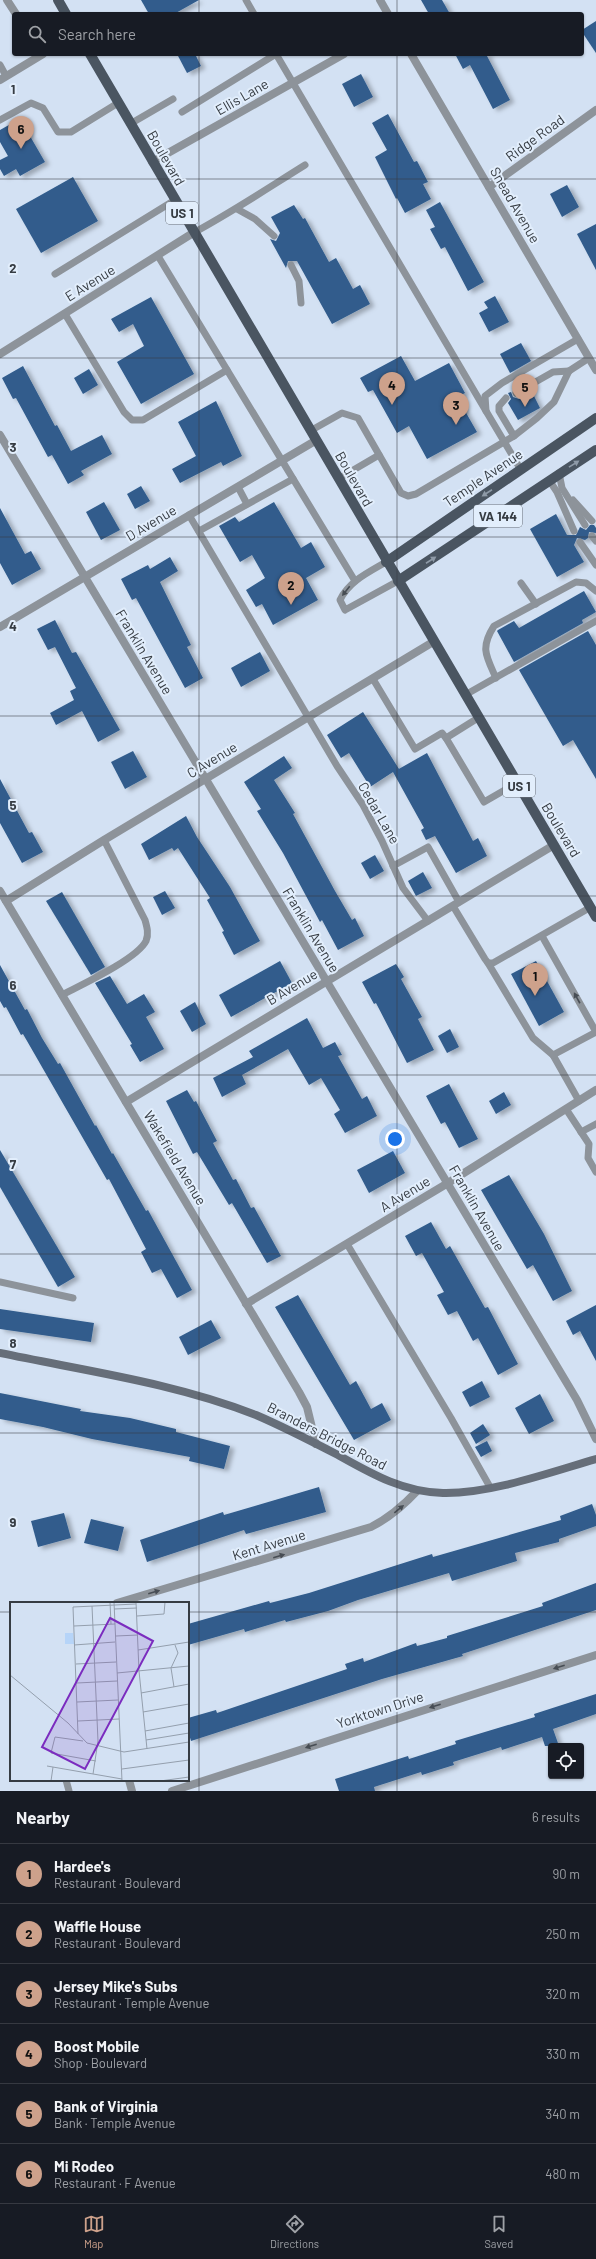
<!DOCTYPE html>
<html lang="en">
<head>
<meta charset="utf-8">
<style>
  body { margin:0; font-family:Barlow,sans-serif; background:#20242c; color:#f1f3f6 }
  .controls { position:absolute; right:12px; bottom:12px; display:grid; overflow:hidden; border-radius:4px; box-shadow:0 1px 3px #0004 }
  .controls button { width:36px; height:36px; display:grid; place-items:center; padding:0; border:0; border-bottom:1px solid #363941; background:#171b24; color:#f1f3f6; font:20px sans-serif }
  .you { position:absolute; left:395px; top:1139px; width:14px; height:14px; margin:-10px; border:3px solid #fff; border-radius:50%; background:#1a73e8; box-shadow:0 0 0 6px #1a73e833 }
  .badge { display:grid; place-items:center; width:26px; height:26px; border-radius:50%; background:#cda18b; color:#111; font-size:13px; font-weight:700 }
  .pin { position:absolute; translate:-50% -33px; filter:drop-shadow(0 1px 2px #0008) }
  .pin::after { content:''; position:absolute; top:21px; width:14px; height:12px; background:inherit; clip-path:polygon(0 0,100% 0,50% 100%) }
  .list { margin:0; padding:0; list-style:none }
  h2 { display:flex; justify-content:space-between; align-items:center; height:52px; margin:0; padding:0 16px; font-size:17px }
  h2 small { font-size:13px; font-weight:400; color:#9ea1a6 }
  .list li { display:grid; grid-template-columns:26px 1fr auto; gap:12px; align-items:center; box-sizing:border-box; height:60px; padding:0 16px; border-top:1px solid #363941 }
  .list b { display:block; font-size:15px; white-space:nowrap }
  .list p { margin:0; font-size:13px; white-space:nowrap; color:#9ea1a6 }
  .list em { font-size:13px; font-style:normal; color:#9ea1a6 }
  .icon { flex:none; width:22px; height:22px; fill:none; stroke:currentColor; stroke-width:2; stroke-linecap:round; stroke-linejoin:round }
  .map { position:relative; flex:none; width:596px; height:1791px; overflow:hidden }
  .search { position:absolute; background:#171b24; box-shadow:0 1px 3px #0004; left:12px; right:12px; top:12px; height:44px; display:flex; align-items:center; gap:10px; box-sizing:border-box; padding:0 14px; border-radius:4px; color:#9ea1a6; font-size:15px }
  .sheet { height:412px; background:#171b24 }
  nav { display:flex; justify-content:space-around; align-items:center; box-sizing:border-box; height:56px; border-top:1px solid #363941; background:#171b24; font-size:11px; color:#9ea1a6 }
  nav a { display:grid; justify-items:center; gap:2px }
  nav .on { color:#cda18b }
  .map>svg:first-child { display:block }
  .building { fill:#305c8c; filter:url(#shadow) }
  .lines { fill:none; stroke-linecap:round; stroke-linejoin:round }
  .lane { stroke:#8d939a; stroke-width:7 }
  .street { stroke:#8d939a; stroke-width:8 }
  .secondary { stroke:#666e79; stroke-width:8 }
  .primary { stroke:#4a5561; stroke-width:10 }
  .oneway { fill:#8e9aa7 }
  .oneway2 { fill:#474d54 }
  .grid { fill:none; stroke:#363c43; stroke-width:1; stroke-opacity:0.55 }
  .labels { text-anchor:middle; stroke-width:4; stroke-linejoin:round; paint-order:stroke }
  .shield { fill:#e2eefc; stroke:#6a717a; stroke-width:1 }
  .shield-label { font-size:13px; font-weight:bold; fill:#363c43 }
  .street-label { font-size:14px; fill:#363c43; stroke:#e2eefc }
  .inset-road { fill:none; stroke:#949fad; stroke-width:1 }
  .view { fill:#7b2cbf; fill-opacity:0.15; stroke:#7b2cbf; stroke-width:2 }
  .inset-edge { fill:none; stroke:#363c43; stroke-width:2 }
  .grid-label { font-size:13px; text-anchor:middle; font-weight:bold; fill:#363c43; stroke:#e2eefc; stroke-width:4; stroke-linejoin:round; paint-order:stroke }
</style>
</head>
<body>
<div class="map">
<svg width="596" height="1791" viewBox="0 0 596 1791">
  <defs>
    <filter id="shadow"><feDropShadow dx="4.5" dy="2.5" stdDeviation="2" flood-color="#0004"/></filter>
  </defs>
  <rect width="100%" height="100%" fill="#d3e1f3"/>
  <g class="building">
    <polygon points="141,0 199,0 174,14 149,14"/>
    <polygon points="421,0 442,0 450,14 429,14"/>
    <polygon points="596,21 596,53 582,32 582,30"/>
    <polygon points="177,54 195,54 201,66 187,73"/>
    <polygon points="455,54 490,54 487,56 510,100 493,109 470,65 463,69"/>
    <polygon points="361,74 373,97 354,107 342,84"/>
    <polygon points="388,114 414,162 417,161 428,182 423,184 431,199 405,213 397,198 396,199 375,157 387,150 372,123"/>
    <polygon points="16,121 19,126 23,124 45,162 20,176 16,169 4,176 0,169 0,160 8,156 0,142 0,130"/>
    <polygon points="73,177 98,221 41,253 16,209"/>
    <polygon points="567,185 579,207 562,217 550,194"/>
    <polygon points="440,202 484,282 468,291 445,247 441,249 430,229 435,227 426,210"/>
    <polygon points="294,205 303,219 305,218 329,262 336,258 353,289 360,285 370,304 332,324 297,261 288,261 286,268 270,239 276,241 280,233 271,217"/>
    <polygon points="596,224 596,270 577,234"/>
    <polygon points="495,296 509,322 489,332 479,313 488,308 484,302"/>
    <polygon points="151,297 194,374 141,404 117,362 144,346 133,324 119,332 111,319"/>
    <polygon points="521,343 531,361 510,373 500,354"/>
    <polygon points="401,356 415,381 449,363 465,393 457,397 477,432 427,459 409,426 397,433 373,390 368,392 360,378"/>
    <polygon points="23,366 55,426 57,425 71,451 102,435 112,454 81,471 84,475 68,484 52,455 48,457 16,398 13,399 2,378"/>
    <polygon points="89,369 98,385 83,394 74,378"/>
    <polygon points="511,392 513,397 519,399 532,392 540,408 518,420 508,403 511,399 508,393"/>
    <polygon points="216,401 242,456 223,466 221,462 180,483 172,469 196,456 178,422"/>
    <polygon points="141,486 150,501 135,509 127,494"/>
    <polygon points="104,502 120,530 101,540 86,512"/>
    <polygon points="274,502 301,548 311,542 325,567 306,578 318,600 273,625 262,604 256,607 246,590 265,578 252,555 240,562 219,526 235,517 239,522"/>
    <polygon points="0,508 25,554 31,551 41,569 12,585 0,563"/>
    <polygon points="556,514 567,535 576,535 580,527 586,530 590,525 594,525 596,528 596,533 589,532 588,538 585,540 577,538 574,545 584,562 557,577 530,529"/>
    <polygon points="170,557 178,571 160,582 191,645 187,647 203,678 185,688 136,598 132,600 121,579 148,565 150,569"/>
    <polygon points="584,591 596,612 582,620 583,623 514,662 497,631 498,630 514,621 519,628"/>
    <polygon points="55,620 72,653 76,652 120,730 98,742 82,711 56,725 50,713 74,700 70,691 76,688 55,647 48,650 37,629"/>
    <polygon points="588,631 596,645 596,779 573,740 563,746 519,670"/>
    <polygon points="260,652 270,671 241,687 231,668"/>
    <polygon points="363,712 399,769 397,770 427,753 473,841 478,838 487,856 456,873 435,836 426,840 421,830 424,828 393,772 370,787 349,753 341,758 327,735"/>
    <polygon points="133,751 147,777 125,789 111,762"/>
    <polygon points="284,756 292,768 274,780 295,813 293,814 335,891 352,920 355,918 364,936 338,950 322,920 320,922 283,853 257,811 261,809 244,782"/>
    <polygon points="0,779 29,833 32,832 43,852 22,863 0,823"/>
    <polygon points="186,816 197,837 230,887 260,941 234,955 222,932 224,931 207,900 210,898 178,848 174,851 172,848 149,860 141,844"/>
    <polygon points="375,855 384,871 370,879 361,863"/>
    <polygon points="423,872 432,888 416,896 408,881"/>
    <polygon points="165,891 175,908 162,915 153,897"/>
    <polygon points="62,892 105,967 91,975 46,901"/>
    <polygon points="280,961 292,983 231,1017 219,995"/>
    <polygon points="536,961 564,1012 539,1026 511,974"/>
    <polygon points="396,964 404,977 401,979 422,1017 418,1019 434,1050 407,1063 376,1003 374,1004 362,982"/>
    <polygon points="0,965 25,1010 27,1009 42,1038 58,1064 60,1063 95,1126 96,1125 112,1154 113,1153 146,1211 148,1210 192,1290 177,1298 161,1269 152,1273 141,1252 146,1249 109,1179 107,1180 23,1034 21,1035 6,1007 4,1008 0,1001"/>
    <polygon points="110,976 127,1004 144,994 155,1012 146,1017 164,1049 140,1062 130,1045 132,1044 95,983"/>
    <polygon points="195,1002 206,1024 192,1032 180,1011"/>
    <polygon points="307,1018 323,1048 335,1042 342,1055 338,1056 362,1099 367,1096 377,1116 345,1133 334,1114 340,1110 321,1078 309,1085 288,1049 242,1075 246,1084 222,1097 213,1078 253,1057 249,1051"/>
    <polygon points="450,1029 459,1047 447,1053 438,1036"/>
    <polygon points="449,1084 478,1139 459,1148 445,1122 441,1124 426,1096"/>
    <polygon points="187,1090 194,1102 196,1101 217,1141 213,1143 233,1180 236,1179 251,1208 254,1207 281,1256 267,1263 232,1203 229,1205 197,1152 193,1154 166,1101"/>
    <polygon points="504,1092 511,1105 496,1114 489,1101"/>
    <polygon points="0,1150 75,1277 58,1287 0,1187"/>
    <polygon points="393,1151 405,1173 369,1193 357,1170"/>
    <polygon points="509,1175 544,1234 572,1291 553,1301 533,1265 527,1269 481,1190"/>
    <polygon points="431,1222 446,1249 450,1246 485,1308 488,1307 518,1364 498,1375 478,1338 473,1341 457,1311 448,1315 437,1295 444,1292 422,1253 416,1256 405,1236"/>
    <polygon points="298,1295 350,1385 356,1381 371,1409 382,1403 391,1420 354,1440 275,1307"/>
    <polygon points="596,1305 596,1361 580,1331 573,1335 566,1321"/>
    <polygon points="0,1309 94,1323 91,1342 0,1329"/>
    <polygon points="211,1320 221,1338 188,1355 179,1337"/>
    <polygon points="482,1381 490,1397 470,1407 462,1392"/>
    <polygon points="0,1393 81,1409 80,1411 130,1418 176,1429 176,1432 230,1446 224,1469 189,1461 190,1457 92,1439 43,1427 0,1419"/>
    <polygon points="540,1394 554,1421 529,1434 515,1408"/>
    <polygon points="483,1424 490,1435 476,1444 470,1433"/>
    <polygon points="487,1441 492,1451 481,1457 475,1447"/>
    <polygon points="319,1487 326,1512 246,1534 244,1530 147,1562 140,1540 223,1512 224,1515"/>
    <polygon points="592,1504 596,1515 596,1526 559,1539 559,1542 515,1553 517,1561 452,1581 449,1573 358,1600 328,1611 286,1622 285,1620 245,1632 244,1629 188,1645 188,1624 269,1601 270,1603 309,1593 432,1554 433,1557 561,1520 560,1516"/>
    <polygon points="64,1513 71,1538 38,1547 31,1521"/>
    <polygon points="91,1519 124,1527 118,1551 84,1543"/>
    <polygon points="596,1583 596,1610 462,1654 463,1656 382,1679 191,1741 188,1731 188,1718 216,1710 217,1713 347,1669 345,1664 363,1658 364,1662 416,1643 417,1646 447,1638 447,1636 543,1606 542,1603"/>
    <polygon points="596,1694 596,1714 553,1729 559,1746 545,1746 542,1737 502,1750 501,1747 453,1762 454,1765 422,1775 421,1772 374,1787 375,1791 339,1791 335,1779 408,1756 409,1759 456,1744 455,1741 535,1717 534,1714"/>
  </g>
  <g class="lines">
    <g class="lane">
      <polyline points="246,0 254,14"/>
      <polyline points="276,54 486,411"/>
      <polyline points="0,65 6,76"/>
      <polyline points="182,112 276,54"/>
      <polyline points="0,120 31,103 43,108 58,132 71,132 118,103"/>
      <polyline points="130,124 173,99"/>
      <polyline points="237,209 255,219 274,236"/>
      <path d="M193 233C232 212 268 188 305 165"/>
      <polyline points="158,256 355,581"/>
      <polyline points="291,265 299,281 301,303"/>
      <polyline points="55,274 175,200"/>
      <polyline points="65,314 124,412 132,420 143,420 227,370"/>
      <polyline points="516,393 553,372 569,371"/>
      <polyline points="506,398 499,406 499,411 514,436"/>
      <polyline points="310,431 342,413 358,418 401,493 408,496 416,494 514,436 537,418 554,402 569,371 589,358"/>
      <polyline points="521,470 486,411 485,396 502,383 578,339"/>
      <polyline points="559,473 562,488 585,525"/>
      <polyline points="338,479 379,455"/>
      <polyline points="549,480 557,492 574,531"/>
      <polyline points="238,487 247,504"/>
      <polyline points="573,500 592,521"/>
      <polyline points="189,515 337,766 363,805 382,841 403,888 428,921"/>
      <polyline points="199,531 293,479"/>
      <polyline points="592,536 596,541"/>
      <polyline points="580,542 596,565"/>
      <path d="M386 562C369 572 349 581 340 600L345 610 398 581"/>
      <polyline points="521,583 536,604"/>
      <path d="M496 678C486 656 480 648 494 626L576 582 586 583 596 591"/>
      <polyline points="373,679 415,749 442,733 446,738"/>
      <polyline points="465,695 596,621"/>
      <polyline points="478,718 446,738 484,802 517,783"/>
      <polyline points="393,866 428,847 459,902"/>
      <polyline points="453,906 485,959 488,963 493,963 591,907"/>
      <polyline points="542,936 596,1032"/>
      <polyline points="488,963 533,1038 553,1055 579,1101"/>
      <path d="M62 995C81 985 137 959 146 941 149 934 147 927 145 920L104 840"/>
      <polyline points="553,1055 596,1032"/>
      <polyline points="566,1109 589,1144 588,1158 596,1172"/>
      <polyline points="581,1132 596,1124"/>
      <polyline points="347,1244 451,1418 490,1487"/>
      <polyline points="0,1282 73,1298"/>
      <polyline points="66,1780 69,1791"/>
    </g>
    <g class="street">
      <polyline points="7,0 16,14"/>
      <polyline points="380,0 388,14"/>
      <polyline points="411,54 596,370"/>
      <polyline points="0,80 43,54"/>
      <polyline points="152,162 344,54"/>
      <polyline points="489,187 596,110"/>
      <polyline points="0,354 193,233"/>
      <polyline points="0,435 577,1400 596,1439"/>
      <polyline points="0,627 315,441"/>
      <polyline points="0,891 299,1392 307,1407 316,1444"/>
      <polyline points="6,901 104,840 433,642"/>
      <polyline points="126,1102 554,845"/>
      <polyline points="246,1304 448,1183 596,1090"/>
      <path d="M117 1603 371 1527C389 1518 403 1506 417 1491"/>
      <polyline points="129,1780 132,1791"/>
      <polyline points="172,1791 596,1655"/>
    </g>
    <path class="secondary" d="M0 1353C86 1371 175 1383 256 1415 284 1427 311 1441 338 1455 372 1474 403 1492 443 1493 490 1494 551 1472 596 1459"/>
    <g class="primary">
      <polyline points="58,0 66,14"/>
      <polyline points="90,54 596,917"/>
      <polyline points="386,562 596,418"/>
      <polyline points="398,581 596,450"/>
    </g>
  </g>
  <defs><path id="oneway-solid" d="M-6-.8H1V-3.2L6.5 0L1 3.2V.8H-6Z"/></defs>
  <g class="oneway">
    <use href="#oneway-solid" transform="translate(574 464) rotate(-32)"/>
    <use href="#oneway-solid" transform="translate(487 493) rotate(147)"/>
    <use href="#oneway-solid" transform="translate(431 560) rotate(-33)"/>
  </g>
  <g class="oneway2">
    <use href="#oneway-solid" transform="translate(346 591) rotate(128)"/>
    <use href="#oneway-solid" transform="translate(577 998) rotate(-119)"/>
    <use href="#oneway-solid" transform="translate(399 1509) rotate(-39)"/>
    <use href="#oneway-solid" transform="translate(279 1556) rotate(-16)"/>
    <use href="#oneway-solid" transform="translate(154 1592) rotate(-16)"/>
    <use href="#oneway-solid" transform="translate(559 1667) rotate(162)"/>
    <use href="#oneway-solid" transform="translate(435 1706) rotate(162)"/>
    <use href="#oneway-solid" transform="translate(311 1746) rotate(162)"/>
  </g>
  <path class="grid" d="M199 0V14M397 0V14M199 54V1791M397 54V1791M0 179H596M0 358H596M0 537H596M0 716H596M0 896H596M0 1075H596M0 1254H596M0 1433H596M0 1612H11M188 1612H596"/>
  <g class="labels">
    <g class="shield">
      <rect x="166" y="202" width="32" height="22" rx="3"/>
      <rect x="474" y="505" width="48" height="22" rx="3"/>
      <rect x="503" y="775" width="32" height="22" rx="3"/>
    </g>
    <g class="shield-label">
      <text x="182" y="218">US 1</text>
      <text x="498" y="521">VA 144</text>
      <text x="519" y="791">US 1</text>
    </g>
    <g class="street-label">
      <text transform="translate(242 97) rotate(-30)" y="5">Ellis Lane</text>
      <text transform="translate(535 138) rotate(-36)" y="5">Ridge Road</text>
      <text transform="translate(166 158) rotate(60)" y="5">Boulevard</text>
      <text transform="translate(515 205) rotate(60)" y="5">Snead Avenue</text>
      <text transform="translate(90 283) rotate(-32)" y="5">E Avenue</text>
      <text transform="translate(483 478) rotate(-34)" y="5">Temple Avenue</text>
      <text transform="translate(354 479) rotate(60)" y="5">Boulevard</text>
      <text transform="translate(151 523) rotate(-31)" y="5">D Avenue</text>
      <text transform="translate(144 652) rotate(59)" y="5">Franklin Avenue</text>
      <text transform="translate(212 760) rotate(-31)" y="5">C Avenue</text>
      <text transform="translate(379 813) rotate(60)" y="5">Cedar Lane</text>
      <text transform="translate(561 830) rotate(59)" y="5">Boulevard</text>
      <text transform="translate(311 930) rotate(59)" y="5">Franklin Avenue</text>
      <text transform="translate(292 987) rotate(-31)" y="5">B Avenue</text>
      <text transform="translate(175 1158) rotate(59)" y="5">Wakefield Avenue</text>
      <text transform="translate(405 1194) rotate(-31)" y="5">A Avenue</text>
      <text transform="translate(477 1208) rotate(60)" y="5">Franklin Avenue</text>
      <text transform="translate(327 1436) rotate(27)" y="5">Branders Bridge Road</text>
      <text transform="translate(269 1545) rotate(-17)" y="5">Kent Avenue</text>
      <text transform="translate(380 1710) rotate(-18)" y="5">Yorktown Drive</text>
    </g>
  </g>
  <g transform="translate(10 1602)">
    <rect width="179" height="179" fill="#d3e1f3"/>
    <path d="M55 31H63L64 42H55Z" fill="#b6d4f8"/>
    <path class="inset-road" d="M100 0 101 22M104 0 112 179M126 0 129 69 137 147M82 4 88 139 83 172M104 7 127 6M127 14 154 12 155 0M64 24 105 22M106 34 128 33M64 43 105 40M128 48 179 40M66 62 106 60M107 71 179 64M0 73 58 121 77 141 114 150 179 140M67 81 107 79M164 85 161 66 168 51 165 43M131 91 179 82M67 100 108 98M133 110 179 102M68 119 109 117M135 129 179 121M68 132 63 5 126 2M136 138 179 131M73 139 45 135 41 151 86 159M37 164 112 177M112 167 179 158M41 179 43 165M150 179 179 175"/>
    <path class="view" d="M100 16 143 39 75 167 32 145Z"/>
    <rect width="179" height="179" class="inset-edge"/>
  </g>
  <g class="grid-label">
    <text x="13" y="94">1</text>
    <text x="13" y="273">2</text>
    <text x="13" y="452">3</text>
    <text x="13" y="631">4</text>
    <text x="13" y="810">5</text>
    <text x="13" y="990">6</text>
    <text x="13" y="1169">7</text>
    <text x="13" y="1348">8</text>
    <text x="13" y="1527">9</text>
  </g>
</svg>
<div class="controls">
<button><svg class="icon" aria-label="locate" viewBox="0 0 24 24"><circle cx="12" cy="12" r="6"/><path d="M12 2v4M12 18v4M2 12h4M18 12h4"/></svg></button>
</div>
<div class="you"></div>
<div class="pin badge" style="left:535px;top:996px">1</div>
<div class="pin badge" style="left:291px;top:605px">2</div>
<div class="pin badge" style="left:456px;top:425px">3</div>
<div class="pin badge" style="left:392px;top:405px">4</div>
<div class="pin badge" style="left:525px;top:407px">5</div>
<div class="pin badge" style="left:21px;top:149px">6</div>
<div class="search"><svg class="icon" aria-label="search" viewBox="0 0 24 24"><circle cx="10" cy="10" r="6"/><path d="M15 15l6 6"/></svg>Search here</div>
</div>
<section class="sheet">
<h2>Nearby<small>6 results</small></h2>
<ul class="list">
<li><span class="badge">1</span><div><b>Hardee's</b><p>Restaurant · Boulevard</p></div><em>90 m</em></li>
<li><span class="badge">2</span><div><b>Waffle House</b><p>Restaurant · Boulevard</p></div><em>250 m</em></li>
<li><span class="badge">3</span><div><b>Jersey Mike's Subs</b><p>Restaurant · Temple Avenue</p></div><em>320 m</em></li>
<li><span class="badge">4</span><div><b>Boost Mobile</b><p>Shop · Boulevard</p></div><em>330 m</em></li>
<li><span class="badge">5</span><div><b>Bank of Virginia</b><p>Bank · Temple Avenue</p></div><em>340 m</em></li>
<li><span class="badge">6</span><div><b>Mi Rodeo</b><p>Restaurant · F Avenue</p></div><em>480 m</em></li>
</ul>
</section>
<nav>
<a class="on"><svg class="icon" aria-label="map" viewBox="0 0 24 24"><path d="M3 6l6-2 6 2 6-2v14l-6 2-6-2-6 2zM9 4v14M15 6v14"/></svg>Map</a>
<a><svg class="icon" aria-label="directions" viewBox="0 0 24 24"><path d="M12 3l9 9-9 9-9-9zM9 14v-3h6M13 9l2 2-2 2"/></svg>Directions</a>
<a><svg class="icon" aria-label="saved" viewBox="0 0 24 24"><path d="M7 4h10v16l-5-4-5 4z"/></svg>Saved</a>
</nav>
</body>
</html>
